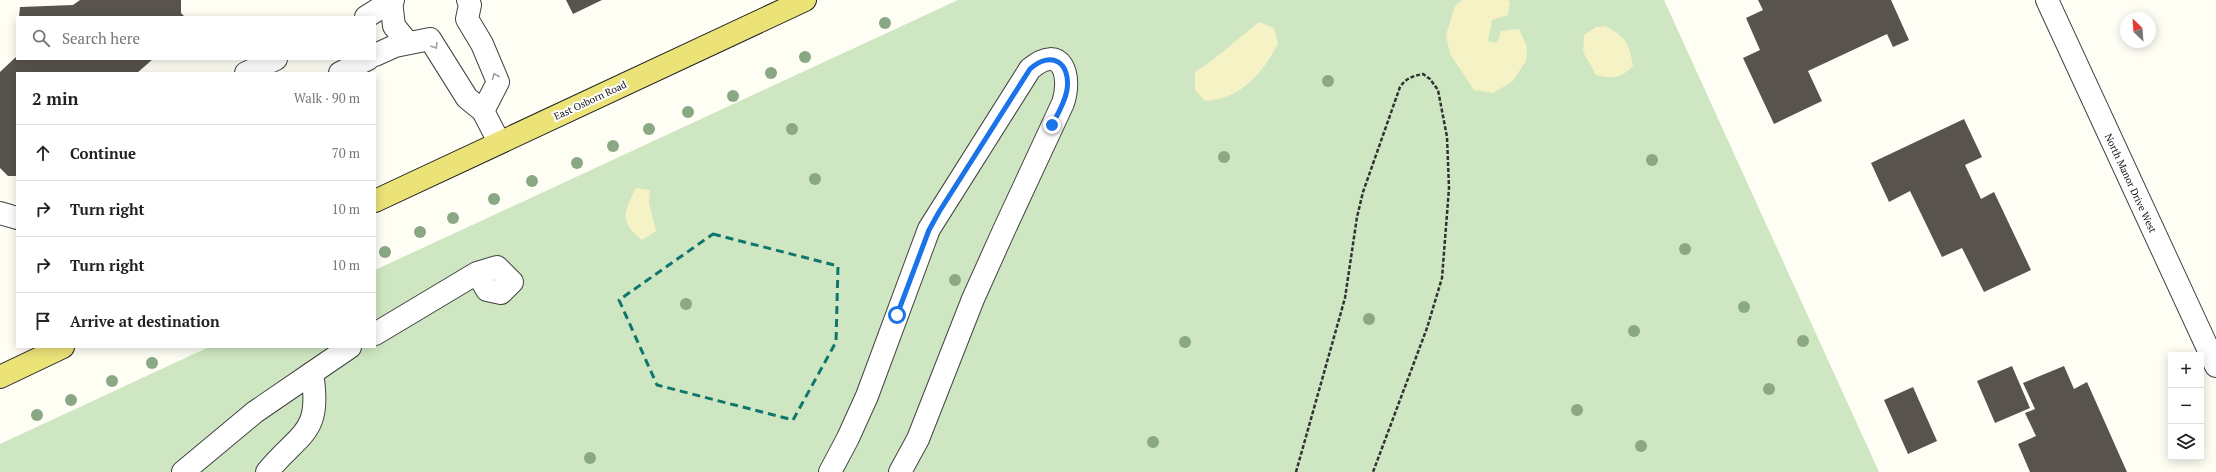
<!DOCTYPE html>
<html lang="en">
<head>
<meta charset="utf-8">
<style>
  body { margin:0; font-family:"PT Serif",serif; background:#f6f6f6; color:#222 }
  .controls { position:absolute; right:12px; bottom:12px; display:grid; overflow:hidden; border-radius:0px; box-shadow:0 2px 10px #0003 }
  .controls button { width:36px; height:36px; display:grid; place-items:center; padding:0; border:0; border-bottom:1px solid #e0e0e0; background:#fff; color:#222; font:20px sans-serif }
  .compass { position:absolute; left:2120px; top:12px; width:36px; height:36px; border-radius:50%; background:#fff; box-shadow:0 2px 10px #0003; rotate:335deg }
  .stop { position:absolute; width:12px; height:12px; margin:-9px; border:3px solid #1a73e8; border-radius:50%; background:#fff }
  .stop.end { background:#1a73e8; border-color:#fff; box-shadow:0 1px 4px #0008 }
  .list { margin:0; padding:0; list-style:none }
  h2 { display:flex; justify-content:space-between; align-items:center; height:52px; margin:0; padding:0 16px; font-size:17px }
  h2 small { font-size:13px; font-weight:400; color:#767676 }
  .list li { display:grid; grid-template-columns:26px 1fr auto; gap:12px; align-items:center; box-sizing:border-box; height:56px; padding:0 16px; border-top:1px solid #e0e0e0 }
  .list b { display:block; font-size:15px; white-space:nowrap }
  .list em { font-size:13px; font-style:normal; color:#767676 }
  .icon { flex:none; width:22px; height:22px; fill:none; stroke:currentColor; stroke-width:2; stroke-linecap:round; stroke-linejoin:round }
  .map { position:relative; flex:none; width:2216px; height:472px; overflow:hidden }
  .search { position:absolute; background:#fff; box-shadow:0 2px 10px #0003; left:16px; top:16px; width:360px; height:44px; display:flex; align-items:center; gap:10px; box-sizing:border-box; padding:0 14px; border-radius:0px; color:#767676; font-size:15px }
  .panel { position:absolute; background:#fff; box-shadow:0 2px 10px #0003; left:16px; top:72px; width:360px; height:276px; border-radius:0px }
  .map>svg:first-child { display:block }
  .green { fill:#cee6c1 }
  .sand { fill:#f5f2c6 }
  .building { fill:#58534e }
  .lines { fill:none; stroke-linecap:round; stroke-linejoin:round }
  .minor-casing { stroke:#434343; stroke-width:24 }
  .major-casing { stroke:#212121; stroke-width:24 }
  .path { stroke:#323232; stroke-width:2.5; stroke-dasharray:4 2; stroke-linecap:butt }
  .minor { stroke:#fff; stroke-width:22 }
  .major { stroke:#ebe278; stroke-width:22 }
  .tree { fill:#89a883 }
  .oneway { stroke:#9f9f9f }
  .route { stroke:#1a73e8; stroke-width:5 }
  .marked { fill:none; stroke:#0f766e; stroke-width:3; stroke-dasharray:8 5; stroke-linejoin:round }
  .labels { text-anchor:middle; stroke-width:4; stroke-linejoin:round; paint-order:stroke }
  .street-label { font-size:10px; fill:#101010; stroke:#fff }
</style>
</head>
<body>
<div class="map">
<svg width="2216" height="472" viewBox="0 0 2216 472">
  <rect width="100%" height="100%" fill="#fefef5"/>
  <polygon class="green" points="958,0 1664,0 1879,472 0,472 0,444 209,347 375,347 375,270"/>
  <g class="sand">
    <polygon points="1462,0 1508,0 1510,3 1508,15 1492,20 1488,41 1497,43 1501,31 1519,29 1527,47 1526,61 1512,82 1493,93 1474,90 1450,54 1446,35 1455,6"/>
    <path d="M1259 22 1274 28 1278 44C1262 74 1241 99 1205 101L1195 90V72C1219 57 1237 39 1259 22Z"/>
    <path d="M1605 26C1626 37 1629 42 1633 66 1620 79 1613 79 1596 75L1583 52 1584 35 1596 27Z"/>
    <path d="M636 188 650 190 649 203 656 231 642 240C619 223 624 211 636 188Z"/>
  </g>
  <g class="building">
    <polygon points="80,0 181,0 181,13 185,17 19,17 20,7 73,5"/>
    <polygon points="566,0 602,0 573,14"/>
    <polygon points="1758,0 1891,0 1909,40 1893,47 1887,34 1808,71 1822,101 1774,124 1743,58 1760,50 1746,18 1763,10"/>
    <polygon points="17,56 17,59 153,59 137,73 17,73 17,176 8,176 0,168 0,72"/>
    <polygon points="1964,119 1982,157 1965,165 1981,199 1994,192 2031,270 1984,292 1962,248 1942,257 1910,191 1889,202 1871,163"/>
    <polygon points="2012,366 2030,408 1995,423 1977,381"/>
    <polygon points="2064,366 2074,389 2087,382 2127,472 2030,472 2018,444 2036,436 2025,413 2035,409 2023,383"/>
    <polygon points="1913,387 1937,441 1908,454 1884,400"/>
  </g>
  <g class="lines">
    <g class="minor-casing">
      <g id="minor">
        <polyline points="468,0 470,5 467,19 482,44 498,82 483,111"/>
        <polyline points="2047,0 2216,366"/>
        <polyline points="391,1 394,26 408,43"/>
        <polyline points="366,17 393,0"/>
        <polyline points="375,55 395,46 430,39 467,98 483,111 499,142"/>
        <polyline points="246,73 276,59"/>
        <polyline points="340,73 368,59"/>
        <polyline points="0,213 17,218"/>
        <polyline points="375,334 477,273 497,267 512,282 501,293 487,290 477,273"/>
        <polyline points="312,373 350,347"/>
        <path d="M183 472 255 412 312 373C322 434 301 431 267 472"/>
        <path d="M830 472 848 438 867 396 929 229 1030 69C1062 42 1072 76 1063 103L1004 230 973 299 918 439 900 472"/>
      </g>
    </g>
    <g class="major-casing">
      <g id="major">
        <polyline points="375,201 805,0"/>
        <polyline points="0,377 63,347"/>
      </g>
    </g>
    <path class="path" d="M1296 472 1345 298 1357 217 1363 192 1400 87C1406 78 1413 76 1423 74L1430 79 1438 90 1447 137 1449 188 1442 278 1427 328 1373 472"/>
    <use href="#minor" class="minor"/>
    <use href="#major" class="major"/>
  </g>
  <g class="tree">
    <circle cx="885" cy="23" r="6"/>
    <circle cx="805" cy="57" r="6"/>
    <circle cx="771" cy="73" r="6"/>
    <circle cx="1328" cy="81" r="6"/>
    <circle cx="733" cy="96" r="6"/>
    <circle cx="688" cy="112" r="6"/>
    <circle cx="649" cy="129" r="6"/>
    <circle cx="792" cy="129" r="6"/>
    <circle cx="613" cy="146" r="6"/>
    <circle cx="1224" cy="157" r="6"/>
    <circle cx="1652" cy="160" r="6"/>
    <circle cx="577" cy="163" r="6"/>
    <circle cx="815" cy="179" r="6"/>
    <circle cx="532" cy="181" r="6"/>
    <circle cx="494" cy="199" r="6"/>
    <circle cx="453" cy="218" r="6"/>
    <circle cx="420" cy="232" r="6"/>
    <circle cx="1685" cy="249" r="6"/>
    <circle cx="385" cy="252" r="6"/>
    <circle cx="955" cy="280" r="6"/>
    <circle cx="686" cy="304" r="6"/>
    <circle cx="1744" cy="307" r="6"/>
    <circle cx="1369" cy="319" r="6"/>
    <circle cx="1634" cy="331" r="6"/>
    <circle cx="1803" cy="341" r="6"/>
    <circle cx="1185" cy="342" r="6"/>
    <circle cx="152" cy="363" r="6"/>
    <circle cx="112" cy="381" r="6"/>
    <circle cx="1769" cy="389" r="6"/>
    <circle cx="71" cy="400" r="6"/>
    <circle cx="1577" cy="410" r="6"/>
    <circle cx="37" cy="415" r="6"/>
    <circle cx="1153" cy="442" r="6"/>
    <circle cx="1641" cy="446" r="6"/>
    <circle cx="590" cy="458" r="6"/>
  </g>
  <defs><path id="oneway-chevron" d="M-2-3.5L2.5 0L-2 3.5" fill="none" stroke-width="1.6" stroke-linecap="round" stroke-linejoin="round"/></defs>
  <g class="oneway">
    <use href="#oneway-chevron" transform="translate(435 46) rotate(58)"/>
    <use href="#oneway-chevron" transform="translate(495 76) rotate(-112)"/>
  </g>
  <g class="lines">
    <path class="route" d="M897 315 929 230 939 212 1030 69C1051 50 1071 62 1067 90 1065 102 1058 114 1052 125"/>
  </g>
  <path class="marked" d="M713 234 838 266 836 342 793 420 657 385 619 300Z"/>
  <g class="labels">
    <g class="street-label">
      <text transform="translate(590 100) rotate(-25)" y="4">East Osborn Road</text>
      <text transform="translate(2131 183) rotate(65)" y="4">North Manor Drive West</text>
    </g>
  </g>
</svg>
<div class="controls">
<button>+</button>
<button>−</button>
<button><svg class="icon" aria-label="layers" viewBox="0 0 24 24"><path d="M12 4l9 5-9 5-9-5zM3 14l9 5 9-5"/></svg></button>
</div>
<svg class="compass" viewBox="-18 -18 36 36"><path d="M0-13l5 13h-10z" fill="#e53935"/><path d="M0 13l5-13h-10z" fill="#767676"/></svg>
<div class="stop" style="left:897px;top:315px"></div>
<div class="stop end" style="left:1052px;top:125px"></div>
<div class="search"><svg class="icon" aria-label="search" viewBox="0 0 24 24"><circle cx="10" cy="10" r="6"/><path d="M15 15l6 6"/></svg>Search here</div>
<section class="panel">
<h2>2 min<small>Walk · 90 m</small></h2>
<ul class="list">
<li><svg class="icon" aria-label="ahead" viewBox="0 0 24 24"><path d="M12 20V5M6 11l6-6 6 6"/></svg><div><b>Continue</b></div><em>70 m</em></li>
<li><svg class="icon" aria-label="right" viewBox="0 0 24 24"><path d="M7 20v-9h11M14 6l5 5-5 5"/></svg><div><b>Turn right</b></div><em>10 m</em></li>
<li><svg class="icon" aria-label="right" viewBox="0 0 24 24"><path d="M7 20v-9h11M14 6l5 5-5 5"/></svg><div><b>Turn right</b></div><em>10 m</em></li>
<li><svg class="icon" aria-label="arrive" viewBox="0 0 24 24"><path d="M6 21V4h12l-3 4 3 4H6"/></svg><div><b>Arrive at destination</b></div></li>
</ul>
</section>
</div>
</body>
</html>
